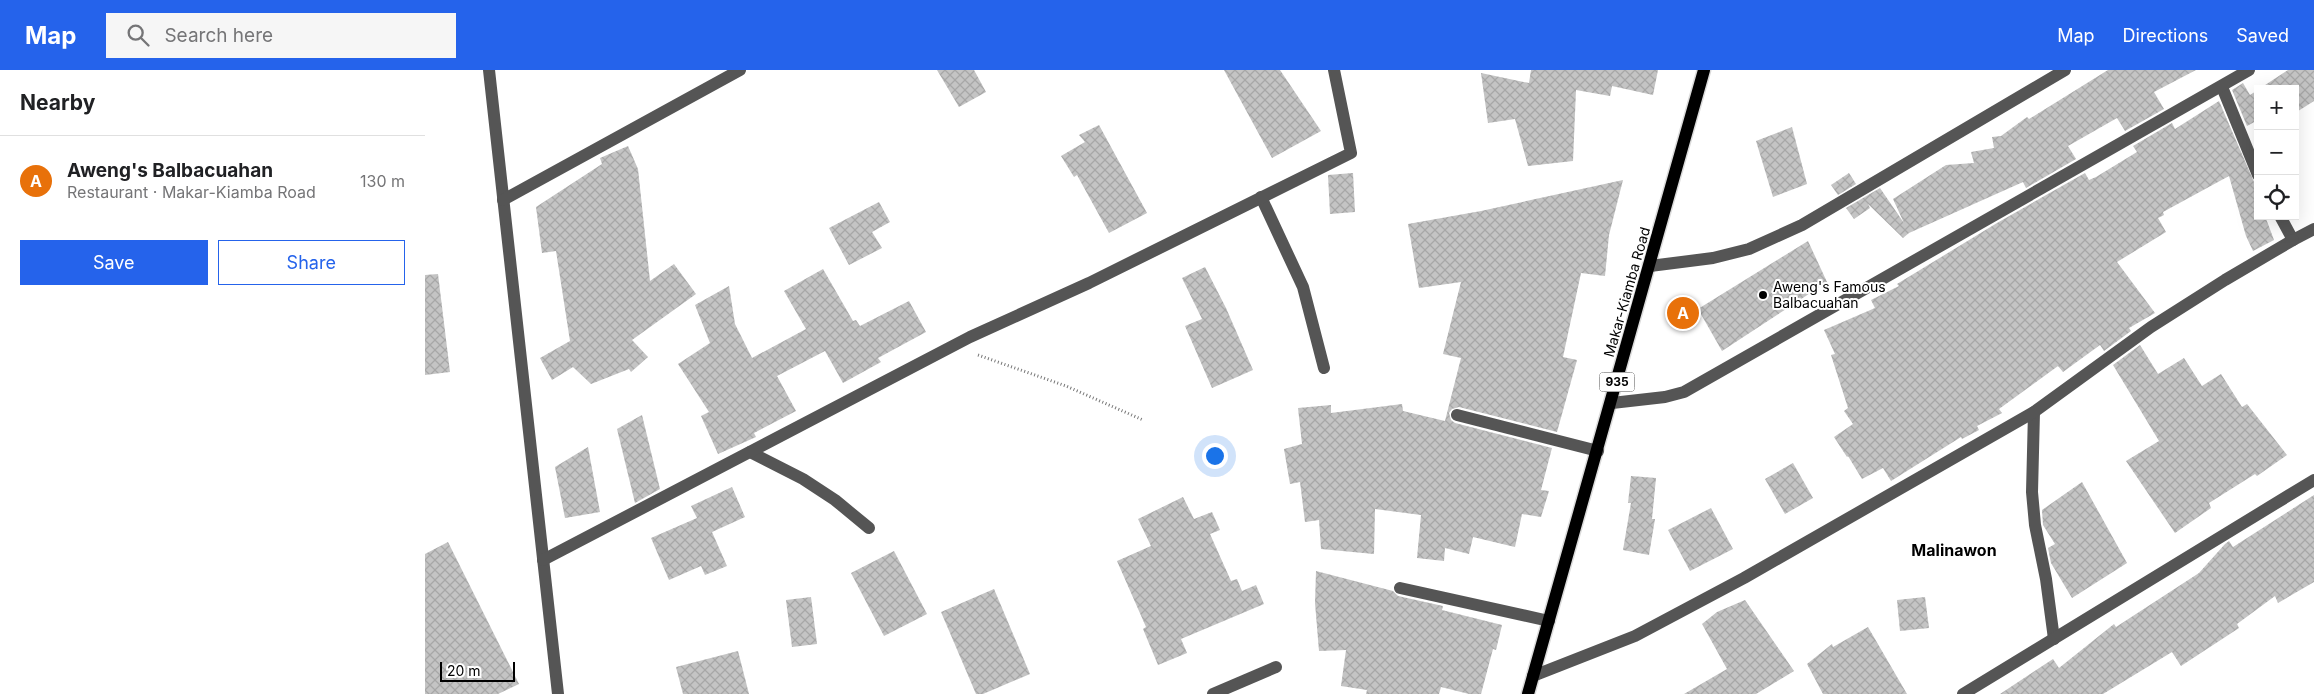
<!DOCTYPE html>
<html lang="en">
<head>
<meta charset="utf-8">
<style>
  body { margin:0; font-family:Inter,sans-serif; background:#f6f6f6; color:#202124 }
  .controls { position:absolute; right:15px; top:15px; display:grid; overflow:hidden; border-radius:0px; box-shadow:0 5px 20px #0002 }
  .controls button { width:45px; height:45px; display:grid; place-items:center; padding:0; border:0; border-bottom:1px solid #e0e0e0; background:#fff; color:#202124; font:25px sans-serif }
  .scale { position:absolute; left:15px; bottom:12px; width:75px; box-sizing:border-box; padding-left:5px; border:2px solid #000; border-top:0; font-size:14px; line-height:18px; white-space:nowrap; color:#000; -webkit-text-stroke:4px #fff; paint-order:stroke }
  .you { position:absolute; left:789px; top:385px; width:18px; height:18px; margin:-12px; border:4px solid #fff; border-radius:50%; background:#1a73e8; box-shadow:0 0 0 8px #1a73e833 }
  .badge { display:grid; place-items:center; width:32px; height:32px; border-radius:50%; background:#2563eb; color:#fff; font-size:16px; font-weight:700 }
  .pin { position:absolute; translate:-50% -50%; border:2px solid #fff; box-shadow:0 1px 5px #0006 }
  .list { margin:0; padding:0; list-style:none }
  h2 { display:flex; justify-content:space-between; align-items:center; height:65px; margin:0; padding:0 20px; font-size:21px }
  h2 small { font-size:16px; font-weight:400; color:#757577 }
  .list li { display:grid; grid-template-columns:32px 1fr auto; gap:15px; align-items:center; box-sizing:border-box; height:90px; padding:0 20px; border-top:1px solid #e0e0e0 }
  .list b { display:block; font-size:19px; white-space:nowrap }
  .list p { margin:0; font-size:16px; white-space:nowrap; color:#757577 }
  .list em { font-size:16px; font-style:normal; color:#757577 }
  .actions { display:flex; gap:10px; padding:15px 20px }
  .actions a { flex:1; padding:11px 0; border:1px solid #2563eb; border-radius:0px; text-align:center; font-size:18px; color:#2563eb }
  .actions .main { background:#2563eb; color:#fff }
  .icon { flex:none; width:28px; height:28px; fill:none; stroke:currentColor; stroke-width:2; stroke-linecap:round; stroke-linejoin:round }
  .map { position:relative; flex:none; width:1889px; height:624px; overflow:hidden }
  header { display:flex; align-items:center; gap:30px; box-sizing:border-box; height:70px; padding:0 25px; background:#2563eb; color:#fff }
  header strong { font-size:24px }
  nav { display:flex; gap:28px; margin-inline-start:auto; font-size:18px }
  .search { width:350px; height:45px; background:#f6f6f6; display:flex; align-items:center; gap:12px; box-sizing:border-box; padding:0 18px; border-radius:0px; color:#757577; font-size:19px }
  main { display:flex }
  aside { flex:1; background:#fff }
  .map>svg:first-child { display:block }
  .building { fill:url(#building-cross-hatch) }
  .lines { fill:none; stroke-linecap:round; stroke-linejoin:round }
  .major-casing { stroke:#dbdbdb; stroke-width:15 }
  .path { stroke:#777; stroke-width:3; stroke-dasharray:1 2.5; stroke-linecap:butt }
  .minor { stroke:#555; stroke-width:12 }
  .major { stroke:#000; stroke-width:12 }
  .poi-dot { fill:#000; stroke:#fff; stroke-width:2 }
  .labels { text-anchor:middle; stroke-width:4; stroke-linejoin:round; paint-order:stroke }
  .shield { fill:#fff; stroke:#4c4c4c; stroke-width:1 }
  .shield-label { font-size:12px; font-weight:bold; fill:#000 }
  .poi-label { font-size:14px; fill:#000; stroke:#fff; text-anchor:start }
  .street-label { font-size:14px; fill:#000; stroke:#fff }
  .quarter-label { font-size:16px; font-weight:bold; fill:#000; stroke:#fff }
</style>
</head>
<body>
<header>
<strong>Map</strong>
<div class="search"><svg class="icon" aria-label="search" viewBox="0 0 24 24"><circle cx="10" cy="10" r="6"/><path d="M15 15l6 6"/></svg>Search here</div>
<nav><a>Map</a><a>Directions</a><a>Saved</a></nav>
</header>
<main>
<aside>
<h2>Nearby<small></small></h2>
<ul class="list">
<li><span class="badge" style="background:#e8710a">A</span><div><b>Aweng's Balbacuahan</b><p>Restaurant · Makar-Kiamba Road</p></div><em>130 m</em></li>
</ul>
<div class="actions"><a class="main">Save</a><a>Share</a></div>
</aside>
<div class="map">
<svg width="1889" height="624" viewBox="0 0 1889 624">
  <defs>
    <pattern id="building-cross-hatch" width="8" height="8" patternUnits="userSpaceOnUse" patternTransform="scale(1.25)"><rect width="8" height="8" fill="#c4c4c4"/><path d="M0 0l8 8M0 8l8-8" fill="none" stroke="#a7a7a7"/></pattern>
  </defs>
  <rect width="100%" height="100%" fill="#fff"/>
  <g class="building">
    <polygon points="512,0 549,0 561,22 534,37"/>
    <polygon points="799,0 855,0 896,61 847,88"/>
    <polygon points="1106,0 1233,0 1228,25 1187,16 1185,26 1151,20 1148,91 1103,96 1090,49 1063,53 1056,3 1104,13"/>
    <polygon points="1683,0 1771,0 1729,22 1739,39 1700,61 1692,48 1643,76 1651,89 1601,118 1598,112 1484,163 1478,168 1443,134 1445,138 1429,149 1421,138 1455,118 1479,153 1468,129 1521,95 1549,93 1546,82 1569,78 1567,67 1576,66 1602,47 1604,49"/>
    <polygon points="1863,0 1889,0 1889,31 1870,43 1870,19 1834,19"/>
    <polygon points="1818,13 1825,25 1833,20 1833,50 1822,56 1807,20"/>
    <polygon points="1794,31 1829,112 1833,126 1833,146 1840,146 1849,170 1828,181 1821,166 1804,106 1738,142 1739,145 1733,148 1741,162 1692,192 1730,243 1704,258 1706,261 1679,281 1675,275 1638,302 1633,296 1574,339 1577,343 1552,356 1554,360 1537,369 1536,367 1466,411 1458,398 1437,409 1423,386 1422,387 1409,367 1428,354 1419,341 1423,338 1406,285 1410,284 1399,260 1450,238 1446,230 1474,216 1472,214 1572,153 1660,103 1664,110 1671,107 1712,82 1708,76 1747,53 1750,59"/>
    <polygon points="674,55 722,143 684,163 652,105 649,107 636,86 660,72 654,65"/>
    <polygon points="1367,57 1382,114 1348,127 1331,71"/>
    <polygon points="203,76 213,99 225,211 249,194 271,224 207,270 223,287 206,302 204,299 166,314 148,297 127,310 115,288 145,271 131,181 117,183 111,137 177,94 175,88"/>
    <polygon points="928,103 930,142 905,144 903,105"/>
    <polygon points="1424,103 1431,114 1413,125 1406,115"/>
    <polygon points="1198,110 1184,165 1180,206 1156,203 1138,287 1152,290 1132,362 1034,337 1027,339 1024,343 1026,350 1030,353 1127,378 1116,420 1124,421 1116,447 1097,444 1090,477 1048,467 1044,484 1020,478 1019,491 992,488 996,445 950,439 949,484 896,479 894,450 880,452 875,412 865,414 859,379 877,374 873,338 906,335 906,343 977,334 978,341 1020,351 1036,288 1018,284 1036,212 994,218 983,154 1056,141"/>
    <polygon points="454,132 465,152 447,162 457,178 424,195 404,158"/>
    <polygon points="1383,171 1402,212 1297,281 1273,239"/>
    <polygon points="780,197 801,238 828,300 787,318 760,256 777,249 757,208"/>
    <polygon points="398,199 428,251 431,250 435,256 484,231 501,262 453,288 456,292 418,313 400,281 352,306 371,341 329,363 331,367 293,384 276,346 284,342 253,294 285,273 270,235 304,216 310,254 327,288 381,259 359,221"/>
    <polygon points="13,204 25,302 0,305 0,205"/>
    <polygon points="1715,275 1733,304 1759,288 1777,316 1796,304 1817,337 1822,334 1862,385 1832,406 1830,404 1784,433 1786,438 1750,463 1701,391 1734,371 1688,295"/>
    <polygon points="217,345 235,419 210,433 192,359"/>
    <polygon points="163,377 175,442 140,448 130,397"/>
    <polygon points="1368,393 1388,428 1360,444 1340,409"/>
    <polygon points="1206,406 1231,408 1227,449 1230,449 1224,485 1198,480 1206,433 1203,433"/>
    <polygon points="1657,412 1702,493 1647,528 1626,493 1623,478 1630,474 1618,455 1617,440"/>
    <polygon points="307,417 320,447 287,462 302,496 280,505 276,496 244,510 226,468 272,448 266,436"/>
    <polygon points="1889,425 1889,512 1853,533 1850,526 1812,554 1814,558 1756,596 1747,582 1678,624 1575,624 1628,589 1634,598 1689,554 1691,557 1774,503 1800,474 1804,471 1808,477"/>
    <polygon points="758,427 769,449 787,442 795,460 785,464 806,511 812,509 817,521 831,515 839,534 756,569 762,583 733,595 718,559 721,557 692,491 726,476 713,449"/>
    <polygon points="1286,438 1308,479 1265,501 1243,460"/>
    <polygon points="23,472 94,614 73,624 0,624 0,484"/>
    <polygon points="469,481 502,544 459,566 426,503"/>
    <polygon points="891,501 968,521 973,526 1018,536 1017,540 1077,555 1071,580 1068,579 1056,624 1044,624 1016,617 1014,624 941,624 942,620 916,616 921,580 894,581 890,533"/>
    <polygon points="569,519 605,604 558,624 551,624 516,542"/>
    <polygon points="386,527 392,574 367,577 361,530"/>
    <polygon points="1500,527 1504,558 1475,561 1472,530"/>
    <polygon points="1320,530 1369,601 1331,624 1259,624 1302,599 1277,554 1292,542"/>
    <polygon points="1443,557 1482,624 1398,624 1382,594 1407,574 1408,577"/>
    <polygon points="313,581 324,624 258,624 251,597"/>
  </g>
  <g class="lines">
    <g class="major-casing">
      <polyline id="major" points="1103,624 1279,0"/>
    </g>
    <polyline class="path" points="553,285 641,316 718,350"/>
    <g class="minor">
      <polyline points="64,0 133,624"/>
      <polyline points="1797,17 1833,105"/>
      <polyline points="836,127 878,217 899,298"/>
      <polyline points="78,130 315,0"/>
      <polyline points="1855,146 1868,170 1889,159"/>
      <polyline points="1225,196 1288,188 1324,179 1377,155 1640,0"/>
      <polyline points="1187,333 1240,327 1259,322 1824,0"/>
      <polyline points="1609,342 1607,422 1610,455 1621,509 1629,569"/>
      <polyline points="1032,345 1173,381"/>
      <polyline points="325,382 378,409 410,430 444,458"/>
      <polyline points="118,490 545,267 664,213 926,83 909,0"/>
      <polyline points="975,518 1124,551"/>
      <polyline points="1108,606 1210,566 1319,508 1609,342 1726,257 1800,210 1868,170"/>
      <polyline points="788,624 851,597"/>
      <polyline points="1538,624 1889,410"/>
    </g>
    <use href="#major" class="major"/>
  </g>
  <circle class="poi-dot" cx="1338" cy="225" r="5"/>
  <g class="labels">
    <rect class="shield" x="1174.5" y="302.5" width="35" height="19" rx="4"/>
    <g class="shield-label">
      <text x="1192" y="316">935</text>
    </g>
    <g class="poi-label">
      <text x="1348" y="222">Aweng's Famous<tspan x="1348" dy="16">Balbacuahan</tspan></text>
    </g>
    <g class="street-label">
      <text transform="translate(1202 222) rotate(-74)" y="5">Makar-Kiamba Road</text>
    </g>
    <g class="quarter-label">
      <text x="1529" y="486">Malinawon</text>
    </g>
  </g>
</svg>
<div class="controls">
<button>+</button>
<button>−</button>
<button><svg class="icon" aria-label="locate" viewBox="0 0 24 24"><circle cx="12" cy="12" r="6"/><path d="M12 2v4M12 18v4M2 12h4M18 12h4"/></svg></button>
</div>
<div class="scale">20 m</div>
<div class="you"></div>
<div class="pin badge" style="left:1258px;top:243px;background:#e8710a">A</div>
</div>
</main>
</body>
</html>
